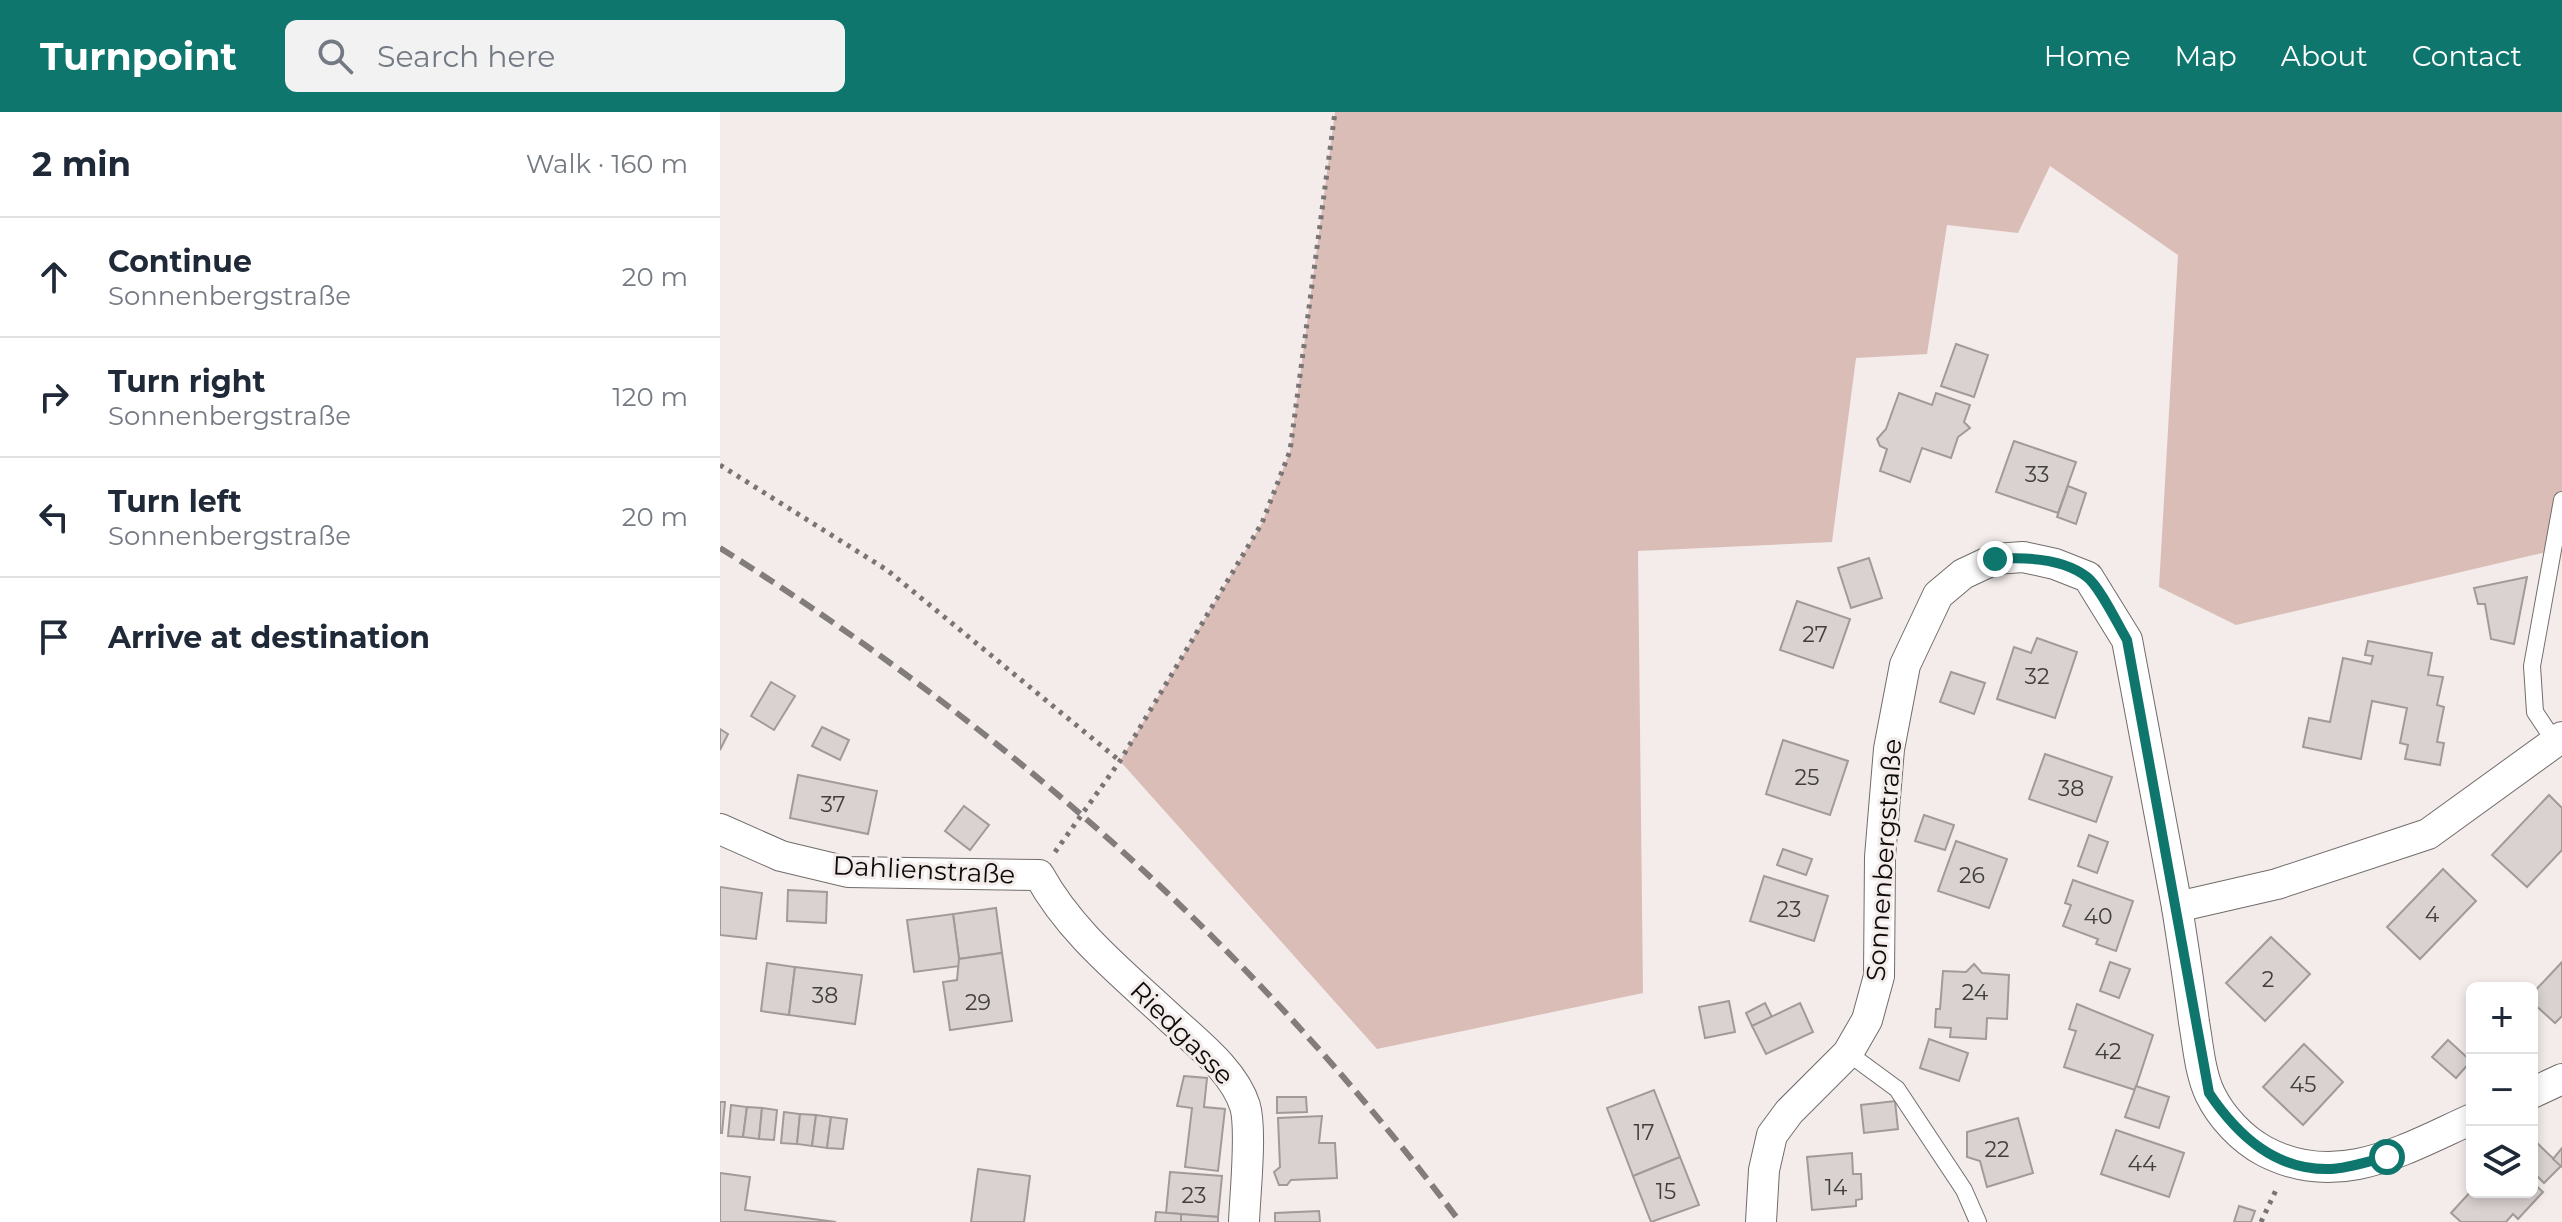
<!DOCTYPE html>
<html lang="en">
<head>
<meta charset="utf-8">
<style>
  body { margin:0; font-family:Montserrat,sans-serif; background:#f2f2f3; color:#1f2937 }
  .controls { position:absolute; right:24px; bottom:24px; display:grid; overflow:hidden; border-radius:12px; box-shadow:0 4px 12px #0003 }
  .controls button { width:72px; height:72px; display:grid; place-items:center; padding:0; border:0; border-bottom:2px solid #e0e1e3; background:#fff; color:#1f2937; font:40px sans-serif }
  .stop { position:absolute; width:24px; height:24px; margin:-18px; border:6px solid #0f766e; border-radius:50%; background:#fff }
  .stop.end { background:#0f766e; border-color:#fff; box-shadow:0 2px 8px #0008 }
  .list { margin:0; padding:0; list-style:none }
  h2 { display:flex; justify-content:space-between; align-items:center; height:104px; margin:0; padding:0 32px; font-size:34px }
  h2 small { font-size:26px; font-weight:400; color:#747a83 }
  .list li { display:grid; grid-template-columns:52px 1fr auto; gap:24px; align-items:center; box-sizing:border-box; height:120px; padding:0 32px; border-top:2px solid #e0e1e3 }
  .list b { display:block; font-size:30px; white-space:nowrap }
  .list p { margin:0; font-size:26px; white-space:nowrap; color:#747a83 }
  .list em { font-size:26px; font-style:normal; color:#747a83 }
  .icon { flex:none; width:44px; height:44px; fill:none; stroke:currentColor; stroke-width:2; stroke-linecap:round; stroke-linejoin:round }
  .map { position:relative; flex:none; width:1842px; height:1110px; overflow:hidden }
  header { display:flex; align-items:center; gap:48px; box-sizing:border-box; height:112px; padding:0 40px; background:#0f766e; color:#fff }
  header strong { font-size:38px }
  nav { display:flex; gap:44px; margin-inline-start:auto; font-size:28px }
  .search { width:560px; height:72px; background:#f2f2f3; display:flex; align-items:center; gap:20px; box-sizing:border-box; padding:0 28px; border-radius:12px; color:#747a83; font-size:30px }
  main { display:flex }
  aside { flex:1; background:#fff }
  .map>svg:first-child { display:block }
  .green { fill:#dbbdb7 }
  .building { fill:#d9d2d0; stroke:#a19a99; stroke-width:2 }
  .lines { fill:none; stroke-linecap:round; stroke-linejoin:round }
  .lane-casing { stroke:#726c6b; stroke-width:18 }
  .street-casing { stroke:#726c6b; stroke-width:32 }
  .path { stroke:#797574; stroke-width:5; stroke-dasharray:4 6; stroke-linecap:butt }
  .lane { stroke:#fff; stroke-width:16 }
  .street { stroke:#fff; stroke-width:30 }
  .rail { stroke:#827d7c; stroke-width:6; stroke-dasharray:16 8; stroke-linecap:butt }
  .route { stroke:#0f766e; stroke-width:10 }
  .labels { text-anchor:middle; stroke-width:6; stroke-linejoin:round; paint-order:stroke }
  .number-label { font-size:22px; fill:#413e3c }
  .street-label { font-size:26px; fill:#0e0c0b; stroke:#f3eceb }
</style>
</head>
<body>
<header>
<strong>Turnpoint</strong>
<div class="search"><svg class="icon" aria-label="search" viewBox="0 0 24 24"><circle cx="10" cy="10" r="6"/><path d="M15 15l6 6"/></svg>Search here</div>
<nav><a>Home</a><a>Map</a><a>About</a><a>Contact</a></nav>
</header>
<main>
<aside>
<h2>2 min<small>Walk · 160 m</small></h2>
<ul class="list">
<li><svg class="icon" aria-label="ahead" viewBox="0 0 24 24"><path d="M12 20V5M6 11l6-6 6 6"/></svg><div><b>Continue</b><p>Sonnenbergstraße</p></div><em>20 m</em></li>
<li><svg class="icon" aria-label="right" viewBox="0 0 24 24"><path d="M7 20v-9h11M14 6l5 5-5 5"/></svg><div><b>Turn right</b><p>Sonnenbergstraße</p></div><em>120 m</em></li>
<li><svg class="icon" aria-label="left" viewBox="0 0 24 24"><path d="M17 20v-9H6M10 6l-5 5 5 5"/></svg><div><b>Turn left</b><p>Sonnenbergstraße</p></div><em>20 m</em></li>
<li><svg class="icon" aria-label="arrive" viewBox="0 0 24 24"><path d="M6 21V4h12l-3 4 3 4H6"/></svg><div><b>Arrive at destination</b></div></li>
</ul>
</aside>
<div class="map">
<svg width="1842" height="1110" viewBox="0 0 1842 1110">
  <rect width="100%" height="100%" fill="#f3eceb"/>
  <polygon class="green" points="615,0 1842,0 1842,388 1831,439 1516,513 1439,475 1458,143 1330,54 1298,121 1227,113 1207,242 1136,246 1112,430 918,439 923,881 657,937 400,649 542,411 570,339"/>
  <g class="building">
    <polygon points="1236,232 1268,243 1254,285 1221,274"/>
    <polygon points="1179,281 1212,293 1216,281 1250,293 1244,310 1250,316 1238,325 1231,346 1202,336 1190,370 1160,359 1167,337 1160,334 1157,327 1166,317"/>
    <polygon points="1294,329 1356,350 1338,401 1276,380"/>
    <polygon points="1348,374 1366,381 1356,412 1337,405"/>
    <polygon points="1149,446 1162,486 1131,496 1118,456"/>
    <polygon points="1807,465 1794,532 1771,527 1765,492 1758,492 1754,476"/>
    <polygon points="1077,489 1130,507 1113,556 1060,538"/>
    <polygon points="1317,526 1357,540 1335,606 1277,587 1294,535 1311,541"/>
    <polygon points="1648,529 1712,541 1708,563 1723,565 1717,593 1724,595 1717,630 1724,631 1720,653 1685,647 1688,633 1680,631 1687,596 1652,589 1641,647 1583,635 1589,606 1610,610 1623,546 1651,552 1653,544 1645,543"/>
    <polygon points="1231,560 1265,571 1254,602 1220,590"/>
    <polygon points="51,570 75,584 54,618 31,604"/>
    <polygon points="102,615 129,628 120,648 92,634"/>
    <polygon points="0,617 8,622 0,638"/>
    <polygon points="1063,628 1128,649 1110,703 1046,682"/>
    <polygon points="1325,642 1392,665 1376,710 1309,687"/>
    <polygon points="78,663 157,679 148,722 70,706"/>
    <polygon points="1829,683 1842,696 1842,738 1807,775 1772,743"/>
    <polygon points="244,694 269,713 250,738 225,719"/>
    <polygon points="1204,703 1234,713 1225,738 1195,729"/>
    <polygon points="1369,723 1388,730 1377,761 1358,754"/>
    <polygon points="1236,729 1287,747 1269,796 1218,779"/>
    <polygon points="1063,737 1092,747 1086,763 1057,753"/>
    <polygon points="1723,757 1756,789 1700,847 1667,815"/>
    <polygon points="1044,764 1108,784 1094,829 1030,809"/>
    <polygon points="1353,768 1413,789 1396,839 1376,832 1378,827 1343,814 1351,793 1345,791"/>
    <polygon points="0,775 42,781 36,827 0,823"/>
    <polygon points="68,778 107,780 106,811 67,809"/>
    <polygon points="276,796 282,841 239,847 233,802"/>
    <polygon points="233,802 240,854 194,860 187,808"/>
    <polygon points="1551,825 1590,862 1545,909 1506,871"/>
    <polygon points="282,841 292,909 230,918 223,870 237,868 239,847"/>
    <polygon points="1390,850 1410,857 1399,886 1380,879"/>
    <polygon points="1842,850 1842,904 1835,911 1812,890 1812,882"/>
    <polygon points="47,851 75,855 69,903 41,899"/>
    <polygon points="1254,852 1262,861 1289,863 1287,907 1267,906 1266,927 1230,925 1231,916 1215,915 1216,897 1220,897 1223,859 1246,860"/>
    <polygon points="75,855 142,863 135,912 69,903"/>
    <polygon points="1009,889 1015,920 985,926 979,895"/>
    <polygon points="1045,891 1052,905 1032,914 1026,901"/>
    <polygon points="1080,891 1093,920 1046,942 1032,914"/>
    <polygon points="1357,892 1433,923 1415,978 1344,955 1356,919 1349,917"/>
    <polygon points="1209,927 1248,941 1239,969 1200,956"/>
    <polygon points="1728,928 1751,949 1736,966 1712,945"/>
    <polygon points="1584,932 1623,970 1583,1013 1543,975"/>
    <polygon points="464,964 487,966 484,995 505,997 498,1059 465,1055 472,996 457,994"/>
    <polygon points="1416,974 1449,985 1439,1016 1405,1005"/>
    <polygon points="934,978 960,1045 913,1064 887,996"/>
    <polygon points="557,985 586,985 587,1000 557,1001"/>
    <polygon points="1175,989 1178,1017 1144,1021 1141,993"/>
    <polygon points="0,990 5,990 2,1021 0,1021"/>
    <polygon points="11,993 27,995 23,1025 8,1024"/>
    <polygon points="27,995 42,996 39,1027 23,1025"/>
    <polygon points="42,996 57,998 54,1028 39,1027"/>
    <polygon points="64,1000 80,1002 77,1032 61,1031"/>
    <polygon points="80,1002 96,1003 92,1034 77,1032"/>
    <polygon points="96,1003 111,1005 107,1036 92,1034"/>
    <polygon points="602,1004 599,1031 615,1031 617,1066 571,1068 567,1073 559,1073 554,1060 560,1055 558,1006"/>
    <polygon points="111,1005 127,1007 123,1037 107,1036"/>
    <polygon points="1298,1006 1313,1061 1267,1075 1260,1049 1247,1045 1247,1020"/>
    <polygon points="1396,1018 1464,1041 1449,1085 1381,1062"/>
    <polygon points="1814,1028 1841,1054 1824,1071 1812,1059"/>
    <polygon points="1842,1036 1842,1055 1833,1047"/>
    <polygon points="1132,1041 1133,1062 1141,1062 1142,1087 1136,1088 1136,1094 1092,1098 1087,1045"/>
    <polygon points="960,1045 979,1093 931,1110 913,1064"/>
    <polygon points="258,1057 310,1064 304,1110 251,1110"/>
    <polygon points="450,1060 502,1064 498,1105 446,1101"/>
    <polygon points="0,1061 30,1065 25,1098 116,1110 0,1110"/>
    <polygon points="1812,1070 1823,1080 1798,1107 1793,1102 1786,1110 1741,1110 1731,1101 1752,1078 1812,1080"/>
    <polygon points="1519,1094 1535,1099 1531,1110 1514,1110"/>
    <polygon points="599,1099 600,1110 555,1110 555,1101"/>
    <polygon points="436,1100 461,1102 461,1110 435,1110"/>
    <polygon points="461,1102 498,1105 498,1110 461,1110"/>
  </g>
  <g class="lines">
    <g class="lane-casing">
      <g id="lane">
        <polyline points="1835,630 1815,600 1812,554 1842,388"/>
        <polyline points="1128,941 1177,977 1244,1078 1258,1110"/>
      </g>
    </g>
    <g class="street-casing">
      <g id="street">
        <path d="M0 717 61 744 128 760 319 763C351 821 402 861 450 906 477 931 514 959 525 994 532 1018 525 1082 524 1110"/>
        <path d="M1457 795C1463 833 1469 872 1474 910 1478 933 1480 961 1490 982 1501 1005 1522 1027 1544 1039 1618 1078 1683 1038 1752 1007"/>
        <polyline points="1812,981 1842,967"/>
        <polyline points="1041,1110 1044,1058 1052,1023 1069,1000 1128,941 1147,908 1159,864 1160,745 1169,637 1185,553 1218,483 1243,462 1275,447 1303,445 1335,452 1368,465 1407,528 1457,795 1557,772 1708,722 1842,625"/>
      </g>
    </g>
    <g class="path">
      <polyline points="0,353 167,458 400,649"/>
      <polyline points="335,740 400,649 542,411 570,339 615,0"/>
      <polyline points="1541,1110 1556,1078"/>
    </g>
    <use href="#lane" class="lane"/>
    <use href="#street" class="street"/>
    <path class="rail" d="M0 436C288 617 536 837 740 1110"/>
  </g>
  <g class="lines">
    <path class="route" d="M1275 447C1304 445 1343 446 1367 465 1380 475 1398 513 1407 528L1489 981C1518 1024 1556 1059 1611 1057 1629 1056 1649 1049 1667 1045"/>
  </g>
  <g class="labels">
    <g class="number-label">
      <text x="1317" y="370">33</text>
      <text x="1095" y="530">27</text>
      <text x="1317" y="572">32</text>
      <text x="1087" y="673">25</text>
      <text x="1351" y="684">38</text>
      <text x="113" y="700">37</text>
      <text x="1252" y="771">26</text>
      <text x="1069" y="805">23</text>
      <text x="1712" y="810">4</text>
      <text x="1378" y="812">40</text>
      <text x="1548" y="875">2</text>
      <text x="1255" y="888">24</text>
      <text x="105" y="891">38</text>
      <text x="258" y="898">29</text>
      <text x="1388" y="947">42</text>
      <text x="1583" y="980">45</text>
      <text x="924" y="1028">17</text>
      <text x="1277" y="1045">22</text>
      <text x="1422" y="1059">44</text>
      <text x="1116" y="1083">14</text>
      <text x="946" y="1087">15</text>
      <text x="474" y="1091">23</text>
    </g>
    <g class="street-label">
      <text transform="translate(1164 748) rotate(-86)" y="9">Sonnenbergstraße</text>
      <text transform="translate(204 758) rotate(3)" y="9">Dahlienstraße</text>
      <text transform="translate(462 921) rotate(45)" y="9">Riedgasse</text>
    </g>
  </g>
</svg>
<div class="controls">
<button>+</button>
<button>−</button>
<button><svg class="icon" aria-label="layers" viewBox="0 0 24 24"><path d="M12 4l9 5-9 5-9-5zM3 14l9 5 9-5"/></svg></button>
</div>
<div class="stop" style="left:1667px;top:1045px"></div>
<div class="stop end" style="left:1275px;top:447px"></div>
</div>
</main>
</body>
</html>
